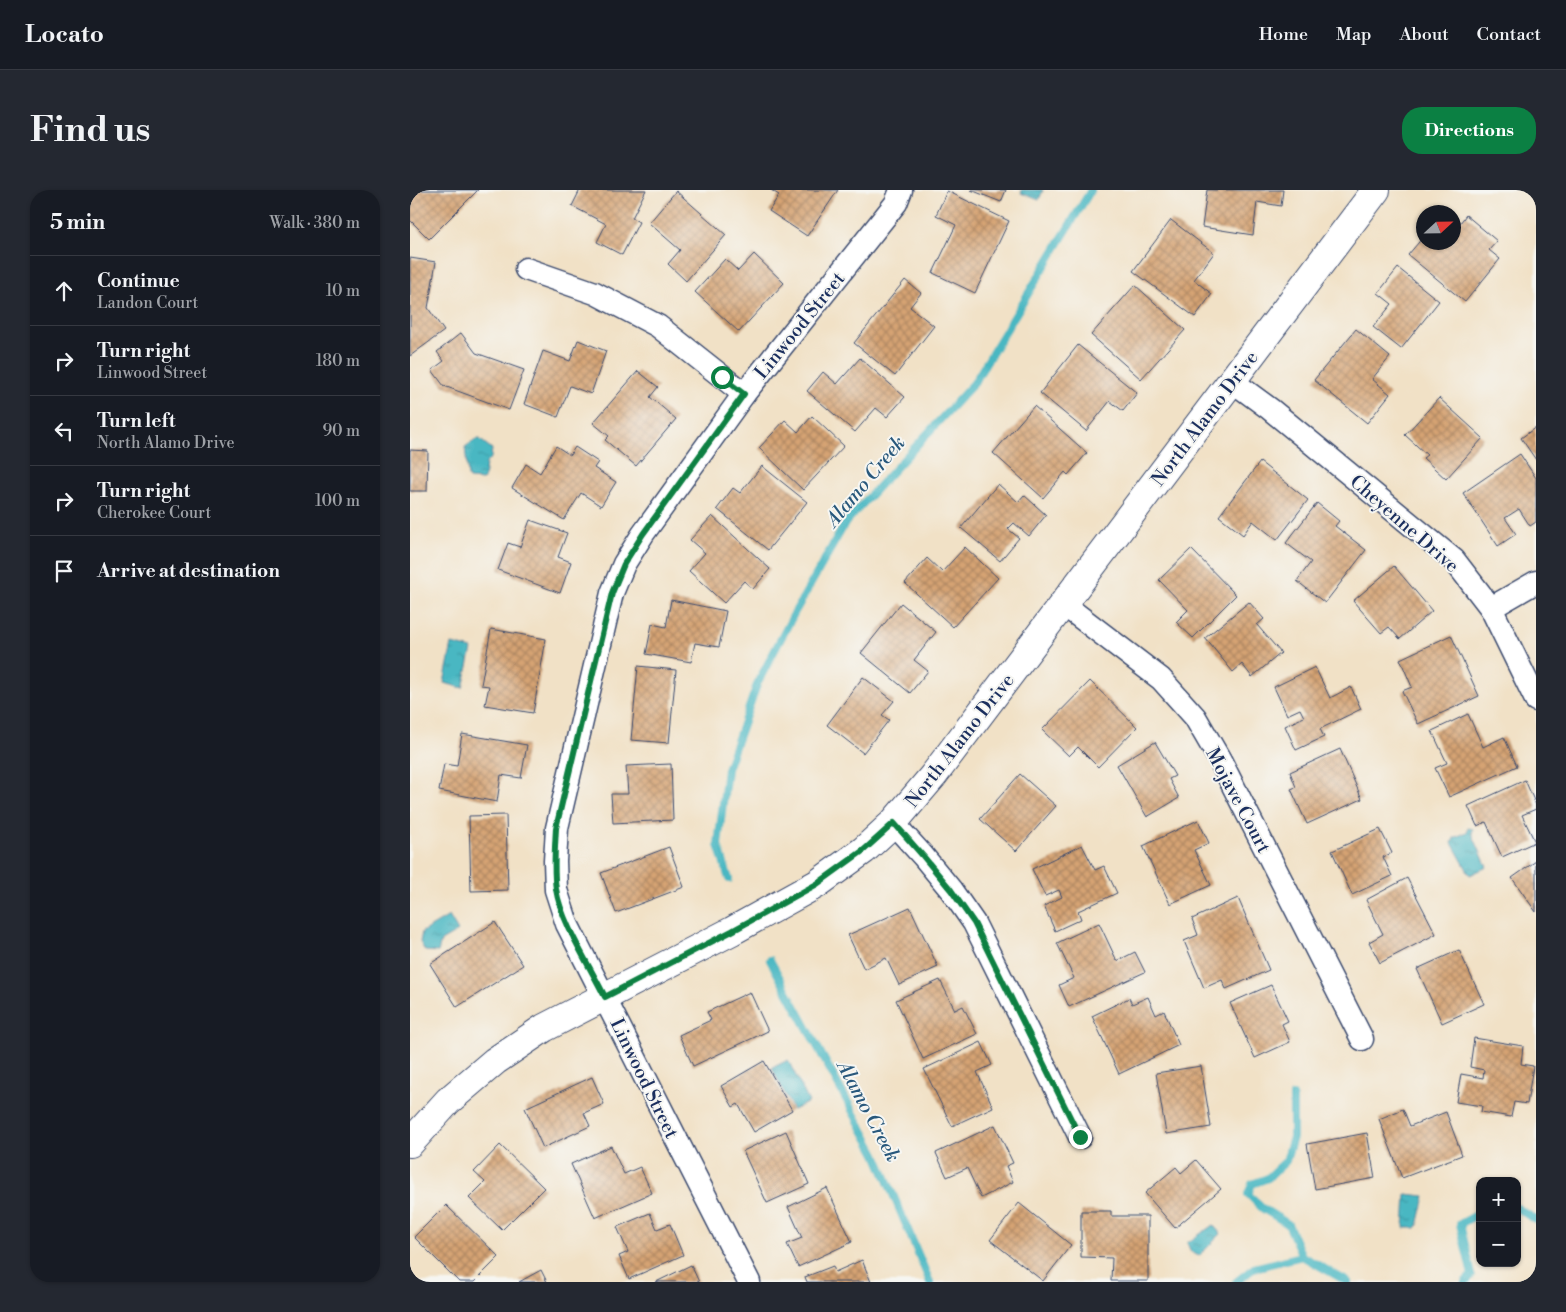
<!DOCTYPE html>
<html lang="en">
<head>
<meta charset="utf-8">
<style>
  body { margin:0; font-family:"Libre Bodoni",serif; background:#242831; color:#f1f3f6 }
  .controls { position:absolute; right:15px; bottom:15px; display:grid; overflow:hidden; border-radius:10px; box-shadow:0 1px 4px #0004 }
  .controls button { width:45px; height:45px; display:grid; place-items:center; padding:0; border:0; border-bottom:1px solid #363941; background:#171b24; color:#f1f3f6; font:25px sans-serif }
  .compass { position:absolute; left:1006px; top:15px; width:45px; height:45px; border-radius:50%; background:#171b24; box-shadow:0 1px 4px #0004; rotate:68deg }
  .stop { position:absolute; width:15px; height:15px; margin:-11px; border:4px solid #0b8043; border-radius:50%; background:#fff }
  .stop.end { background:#0b8043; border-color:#fff; box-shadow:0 1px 5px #0008 }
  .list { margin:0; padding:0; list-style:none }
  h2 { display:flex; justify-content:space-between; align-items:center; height:65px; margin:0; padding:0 20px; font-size:21px }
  h2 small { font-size:16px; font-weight:400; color:#9ea1a6 }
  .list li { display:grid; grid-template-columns:32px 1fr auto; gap:15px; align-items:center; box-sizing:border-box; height:70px; padding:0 20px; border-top:1px solid #363941 }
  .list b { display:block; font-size:19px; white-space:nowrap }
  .list p { margin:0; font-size:16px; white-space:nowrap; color:#9ea1a6 }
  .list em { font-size:16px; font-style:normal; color:#9ea1a6 }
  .icon { flex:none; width:28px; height:28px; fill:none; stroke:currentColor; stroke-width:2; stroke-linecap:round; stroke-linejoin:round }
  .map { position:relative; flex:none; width:1126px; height:1092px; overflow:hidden; border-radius:20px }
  header { display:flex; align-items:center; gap:30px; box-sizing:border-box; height:70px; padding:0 25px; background:#171b24; border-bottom:1px solid #363941 }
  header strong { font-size:24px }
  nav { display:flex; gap:28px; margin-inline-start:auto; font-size:18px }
  .intro { display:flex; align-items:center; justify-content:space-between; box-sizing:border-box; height:120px; padding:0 30px }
  h1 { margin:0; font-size:35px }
  .button { padding:12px 22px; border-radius:20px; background:#0b8043; color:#fff; font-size:18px; font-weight:700 }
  main { display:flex; gap:30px; padding:0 30px }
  aside { flex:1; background:#171b24; border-radius:20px; box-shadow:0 1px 4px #0004 }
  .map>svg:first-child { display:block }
  .water { fill:url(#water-ripples); stroke:#327390 }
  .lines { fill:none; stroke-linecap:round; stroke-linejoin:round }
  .stream { stroke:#48b7c2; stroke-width:8 }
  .building { fill:url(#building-cross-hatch) }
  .minor-casing { stroke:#3b4a6e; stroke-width:25 }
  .tertiary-casing { stroke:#3b4a6e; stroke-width:30 }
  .minor { stroke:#fff; stroke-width:22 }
  .tertiary { stroke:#fff; stroke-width:28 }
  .route { stroke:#0b8043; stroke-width:6 }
  .labels { text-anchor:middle; stroke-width:4; stroke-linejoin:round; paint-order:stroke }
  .street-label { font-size:19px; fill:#1b2f5e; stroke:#f6f6f2 }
  .water-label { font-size:20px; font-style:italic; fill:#28587c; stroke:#f6f6f2 }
</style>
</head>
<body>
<header>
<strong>Locato</strong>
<nav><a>Home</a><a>Map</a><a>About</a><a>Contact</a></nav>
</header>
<div class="intro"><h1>Find us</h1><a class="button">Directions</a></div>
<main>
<aside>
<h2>5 min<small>Walk · 380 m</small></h2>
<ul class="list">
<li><svg class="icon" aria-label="ahead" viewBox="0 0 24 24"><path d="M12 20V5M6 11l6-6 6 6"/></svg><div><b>Continue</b><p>Landon Court</p></div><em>10 m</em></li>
<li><svg class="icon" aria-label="right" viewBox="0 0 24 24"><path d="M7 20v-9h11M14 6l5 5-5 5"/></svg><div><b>Turn right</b><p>Linwood Street</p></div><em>180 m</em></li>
<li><svg class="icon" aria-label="left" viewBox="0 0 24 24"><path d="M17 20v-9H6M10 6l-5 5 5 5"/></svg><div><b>Turn left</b><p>North Alamo Drive</p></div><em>90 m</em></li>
<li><svg class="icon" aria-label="right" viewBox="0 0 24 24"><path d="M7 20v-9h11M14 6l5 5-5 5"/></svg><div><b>Turn right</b><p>Cherokee Court</p></div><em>100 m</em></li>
<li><svg class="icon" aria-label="arrive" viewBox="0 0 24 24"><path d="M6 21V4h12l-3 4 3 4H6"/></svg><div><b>Arrive at destination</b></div></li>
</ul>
</aside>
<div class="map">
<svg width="1126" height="1092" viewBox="0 0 1126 1092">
  <defs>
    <pattern id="water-ripples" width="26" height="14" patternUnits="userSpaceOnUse" patternTransform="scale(1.25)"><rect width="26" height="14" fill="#48b7c2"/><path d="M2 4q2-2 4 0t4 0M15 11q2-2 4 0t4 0" fill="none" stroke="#3b95a1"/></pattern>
    <pattern id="building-cross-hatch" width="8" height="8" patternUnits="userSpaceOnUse" patternTransform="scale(1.25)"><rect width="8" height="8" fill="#d5a373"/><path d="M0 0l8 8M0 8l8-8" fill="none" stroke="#ac8562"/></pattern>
  </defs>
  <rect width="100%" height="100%" fill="#f6f6f2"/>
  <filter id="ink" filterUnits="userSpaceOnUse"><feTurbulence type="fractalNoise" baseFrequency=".02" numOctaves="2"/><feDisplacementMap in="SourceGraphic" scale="10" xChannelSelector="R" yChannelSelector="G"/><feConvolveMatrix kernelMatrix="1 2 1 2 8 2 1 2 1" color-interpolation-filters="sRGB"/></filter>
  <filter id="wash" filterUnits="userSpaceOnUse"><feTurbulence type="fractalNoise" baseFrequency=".0096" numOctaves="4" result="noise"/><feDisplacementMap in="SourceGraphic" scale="20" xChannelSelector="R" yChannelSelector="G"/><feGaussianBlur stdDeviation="1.12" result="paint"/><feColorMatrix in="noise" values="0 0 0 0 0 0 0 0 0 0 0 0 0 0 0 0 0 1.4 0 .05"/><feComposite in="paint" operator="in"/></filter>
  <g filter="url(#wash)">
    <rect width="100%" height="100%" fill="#f1e1c6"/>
    <g class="water">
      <polygon points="612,0 633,0 629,10 611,3"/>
      <polygon points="68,248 82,259 81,268 76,273 74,289 72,290 59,289 58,286 55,257"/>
      <polygon points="42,454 62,459 53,498 34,493"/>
      <polygon points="1058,638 1063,639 1062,643 1077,677 1060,685 1042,653 1044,648 1057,642"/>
      <polygon points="39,726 48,741 31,751 28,762 15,761 10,752 12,742"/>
      <polygon points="378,870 399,912 383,920 362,878"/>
      <polygon points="996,1004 1015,1006 1008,1036 1006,1038 994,1038"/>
      <polygon points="803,1035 811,1044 789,1066 781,1062 777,1053"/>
    </g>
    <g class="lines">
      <g class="stream">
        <polyline points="319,689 308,655 317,579 348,492 386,420 436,332 564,193 681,0"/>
        <polyline points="360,770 466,964 520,1092"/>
        <polyline points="883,906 883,947 876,971 858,988 842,994 838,1004 852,1018 878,1034 892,1066"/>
        <polyline points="1107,1018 1126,1030"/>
        <polyline points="826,1092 844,1078 892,1066 938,1092"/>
        <polyline points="1055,1092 1062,1085 1050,1034 1070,1023"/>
      </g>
    </g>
    <g id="blocks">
      <g class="building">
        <polygon points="6,0 68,0 19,49 0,30 0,4 1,5"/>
        <polygon points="170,0 236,0 222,28 229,32 212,65 187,52 196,34 162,16"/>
        <polygon points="361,0 428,0 397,46 359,21 369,5"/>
        <polygon points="561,0 596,0 591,12"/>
        <polygon points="797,0 873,0 871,16 847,12 843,45 792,37"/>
        <polygon points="266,1 316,45 276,91 258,74 270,60 239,33"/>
        <polygon points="537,1 599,31 565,103 523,83 546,35 526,25"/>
        <polygon points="1056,25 1087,51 1079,60 1090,69 1055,112 998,65 1014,46 1014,52 1030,52 1032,54 1034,52 1044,52 1044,41"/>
        <polygon points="761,30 804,63 784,90 802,104 785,127 723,81"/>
        <polygon points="344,64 374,93 329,142 285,102 315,69 328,81"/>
        <polygon points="0,68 26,72 18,118 34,141 0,166"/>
        <polygon points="988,78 1029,111 991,159 963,137 982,114 968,103"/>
        <polygon points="495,90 511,103 500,117 524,136 485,186 444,153"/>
        <polygon points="725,95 775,140 731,189 681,145"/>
        <polygon points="946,139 980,167 962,189 980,204 957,233 904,190"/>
        <polygon points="51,143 66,163 114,180 99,220 34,196 22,180 34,171 27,162"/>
        <polygon points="168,150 196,161 181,204 160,196 148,227 114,214 133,161 160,171"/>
        <polygon points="668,155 727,203 713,221 700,211 676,241 630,203"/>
        <polygon points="450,168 495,207 477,227 466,218 445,242 397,201 413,182 427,194"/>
        <polygon points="228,181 248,197 240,207 266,229 226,276 195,250 199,246 183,233"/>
        <polygon points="1029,208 1073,248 1036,289 1013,268 1017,265 995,245"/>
        <polygon points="624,216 677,263 658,285 655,282 633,308 583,263"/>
        <polygon points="402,226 434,256 393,300 349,258 375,230 388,242"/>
        <polygon points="1126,237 1126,270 1111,248"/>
        <polygon points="146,256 160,265 165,257 188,272 184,278 206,292 191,316 171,303 154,330 102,298 116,274 130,283"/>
        <polygon points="0,260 18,261 17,301 0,301"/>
        <polygon points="1110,264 1126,288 1126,332 1120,336 1109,319 1095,328 1106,344 1088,356 1053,303"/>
        <polygon points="850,272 898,310 867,350 843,331 833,345 809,326"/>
        <polygon points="352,276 397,312 358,360 307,319 323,298 330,303"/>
        <polygon points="588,294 608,312 614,305 636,325 619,346 604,333 598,339 609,348 590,371 551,338"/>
        <polygon points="907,313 929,331 925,336 956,360 915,413 887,391 901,372 876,353"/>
        <polygon points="302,326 360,379 343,399 334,391 314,413 279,381 295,363 280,350"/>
        <polygon points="120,330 157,343 148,367 161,372 150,403 88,380 98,353 110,357"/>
        <polygon points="555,357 588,388 543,437 495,393 517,368 532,382"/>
        <polygon points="781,359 826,405 783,448 766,432 778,420 749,390"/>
        <polygon points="984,376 1022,421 990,449 979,437 971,443 943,411"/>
        <polygon points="261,410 316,421 309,457 285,453 281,472 236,464 242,434 256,437"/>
        <polygon points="839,412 854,429 847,435 871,463 842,487 832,474 823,482 795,448"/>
        <polygon points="491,413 526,442 504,470 518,481 500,503 451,463"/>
        <polygon points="81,439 136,449 123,523 75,515 79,496 71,495"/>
        <polygon points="1041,445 1069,506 1008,534 992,501 1002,497 990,469"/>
        <polygon points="228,476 266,480 259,553 221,550"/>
        <polygon points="905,477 920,508 941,497 951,519 910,539 914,547 886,560 875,536 894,527 890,519 877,525 864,497"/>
        <polygon points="453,487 484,511 472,525 479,530 453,563 417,535"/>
        <polygon points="680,491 727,537 688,577 668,557 659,566 632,540"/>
        <polygon points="1058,524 1073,557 1094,547 1107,576 1039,607 1025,578 1037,573 1022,541"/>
        <polygon points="52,544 117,555 111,588 91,585 87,612 29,601 34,574 47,576"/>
        <polygon points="745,552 765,586 759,589 769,608 737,627 707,575"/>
        <polygon points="930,559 952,609 897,634 881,599 886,597 880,582"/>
        <polygon points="261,574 263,630 203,633 201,604 218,604 216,576"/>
        <polygon points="610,584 646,616 606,661 570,629"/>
        <polygon points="1115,590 1126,615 1126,619 1112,625 1125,652 1092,667 1076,632 1067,636 1058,616"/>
        <polygon points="96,625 98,700 61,701 59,626"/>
        <polygon points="788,630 799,653 784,660 801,695 760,714 733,656"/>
        <polygon points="970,639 982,663 973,667 982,686 942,705 922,661"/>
        <polygon points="672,655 685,680 694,676 707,703 668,721 671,729 645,741 634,716 652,707 649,700 635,706 622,679"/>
        <polygon points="259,657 274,697 206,723 191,683"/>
        <polygon points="1126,671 1126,722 1102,688"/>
        <polygon points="997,688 1026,744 970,773 959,752 973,744 956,710"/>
        <polygon points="828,708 859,780 816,799 812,790 794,798 774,751 788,745 782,729"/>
        <polygon points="500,717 528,777 489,795 476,768 454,779 438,745"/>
        <polygon points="85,732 113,775 47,817 20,774"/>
        <polygon points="689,733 707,771 725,762 735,782 659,817 649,795 664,788 647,753"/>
        <polygon points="1049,760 1074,814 1032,833 1007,779"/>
        <polygon points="530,790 545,820 553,816 567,844 513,869 486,810"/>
        <polygon points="861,795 878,831 872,834 880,852 845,868 820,813"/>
        <polygon points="340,802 358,841 283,876 269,845 301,830 297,822"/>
        <polygon points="738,807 746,825 754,821 769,855 709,884 682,826 719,808 722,814"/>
        <polygon points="1064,848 1113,856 1111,874 1123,876 1117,914 1104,912 1101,927 1071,922 1072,916 1046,912 1051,884 1073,888 1074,880 1060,877"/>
        <polygon points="571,852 582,875 567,882 583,917 542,936 514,879"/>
        <polygon points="354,871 382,920 344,942 328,914 323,917 311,896"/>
        <polygon points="791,876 801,937 756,944 746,883"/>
        <polygon points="182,887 194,914 174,923 180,936 133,958 115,918"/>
        <polygon points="993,919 1000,936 1036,922 1052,965 992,988 969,929"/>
        <polygon points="585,935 603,973 596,976 603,992 571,1008 557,978 537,987 526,963"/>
        <polygon points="376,941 399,994 357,1013 333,961"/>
        <polygon points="957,943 965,988 905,999 897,954"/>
        <polygon points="90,955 134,998 92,1040 59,1008 75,992 64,982"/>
        <polygon points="201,956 214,984 230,977 242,1003 185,1028 161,974"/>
        <polygon points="786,970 811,999 765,1038 735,1003 766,977 771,983"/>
        <polygon points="417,998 442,1052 388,1077 377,1054 392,1048 378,1017"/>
        <polygon points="609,1013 661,1055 633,1091 580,1050"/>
        <polygon points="36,1015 89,1067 64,1092 49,1092 4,1047"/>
        <polygon points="671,1021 701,1021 701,1026 738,1026 738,1091 701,1091 702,1068 671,1067"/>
        <polygon points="240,1023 247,1039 260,1034 273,1065 219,1089 209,1066 218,1062 207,1037"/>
        <polygon points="452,1070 461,1092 397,1092 395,1087 423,1076 425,1082"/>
        <polygon points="281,1075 289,1092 246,1092"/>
        <polygon points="131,1080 137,1092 109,1092"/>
      </g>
    </g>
  </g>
  <g filter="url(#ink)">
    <use href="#blocks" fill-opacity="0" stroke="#3b4a6e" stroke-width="1"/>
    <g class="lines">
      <g class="minor-casing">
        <g id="minor">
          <polyline points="116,79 185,103 248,136 334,204"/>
          <polyline points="822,191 860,219 1044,370 1081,418 1126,510"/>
          <polyline points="653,414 751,489 785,527 810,570 952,849"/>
          <polyline points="1081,418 1126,392"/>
          <polyline points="483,633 513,666 541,700 564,733 670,947"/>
          <polyline points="339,1092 157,734 146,700 145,671 147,638 202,403 214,374 233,344 334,204 486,13 491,0"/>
        </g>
      </g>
      <g class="tertiary-casing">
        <polyline id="tertiary" points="0,953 38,911 85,871 134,838 322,741 407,694 454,660 483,633 523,586 966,0"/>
      </g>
      <use href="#minor" class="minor"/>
      <use href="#tertiary" class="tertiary"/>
    </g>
  </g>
  <g class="lines" filter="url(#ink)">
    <path class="route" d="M312 187 334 204 233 344 214 374 202 403 146 638C145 658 143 679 146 699 151 732 180 776 195 807L322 741 407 694 454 660 484 633 513 666 541 700 564 733 670 947"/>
  </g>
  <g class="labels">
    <g class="street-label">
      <text transform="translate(389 135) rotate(-51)" y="7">Linwood Street</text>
      <text transform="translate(794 228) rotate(-53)" y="7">North Alamo Drive</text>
      <text transform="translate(995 333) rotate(41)" y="7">Cheyenne Drive</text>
      <text transform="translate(549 550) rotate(-52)" y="7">North Alamo Drive</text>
      <text transform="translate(829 610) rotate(62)" y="7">Mojave Court</text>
      <text transform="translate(235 888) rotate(64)" y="7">Linwood Street</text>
    </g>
    <g class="water-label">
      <text transform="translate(455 291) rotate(-50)" y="7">Alamo Creek</text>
      <text transform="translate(459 921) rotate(62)" y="7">Alamo Creek</text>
    </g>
  </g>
</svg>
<div class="controls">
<button>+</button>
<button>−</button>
</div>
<svg class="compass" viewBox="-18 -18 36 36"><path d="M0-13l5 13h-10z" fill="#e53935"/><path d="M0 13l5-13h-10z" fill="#9ea1a6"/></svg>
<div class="stop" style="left:312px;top:187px"></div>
<div class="stop end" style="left:670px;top:947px"></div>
</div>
</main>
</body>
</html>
